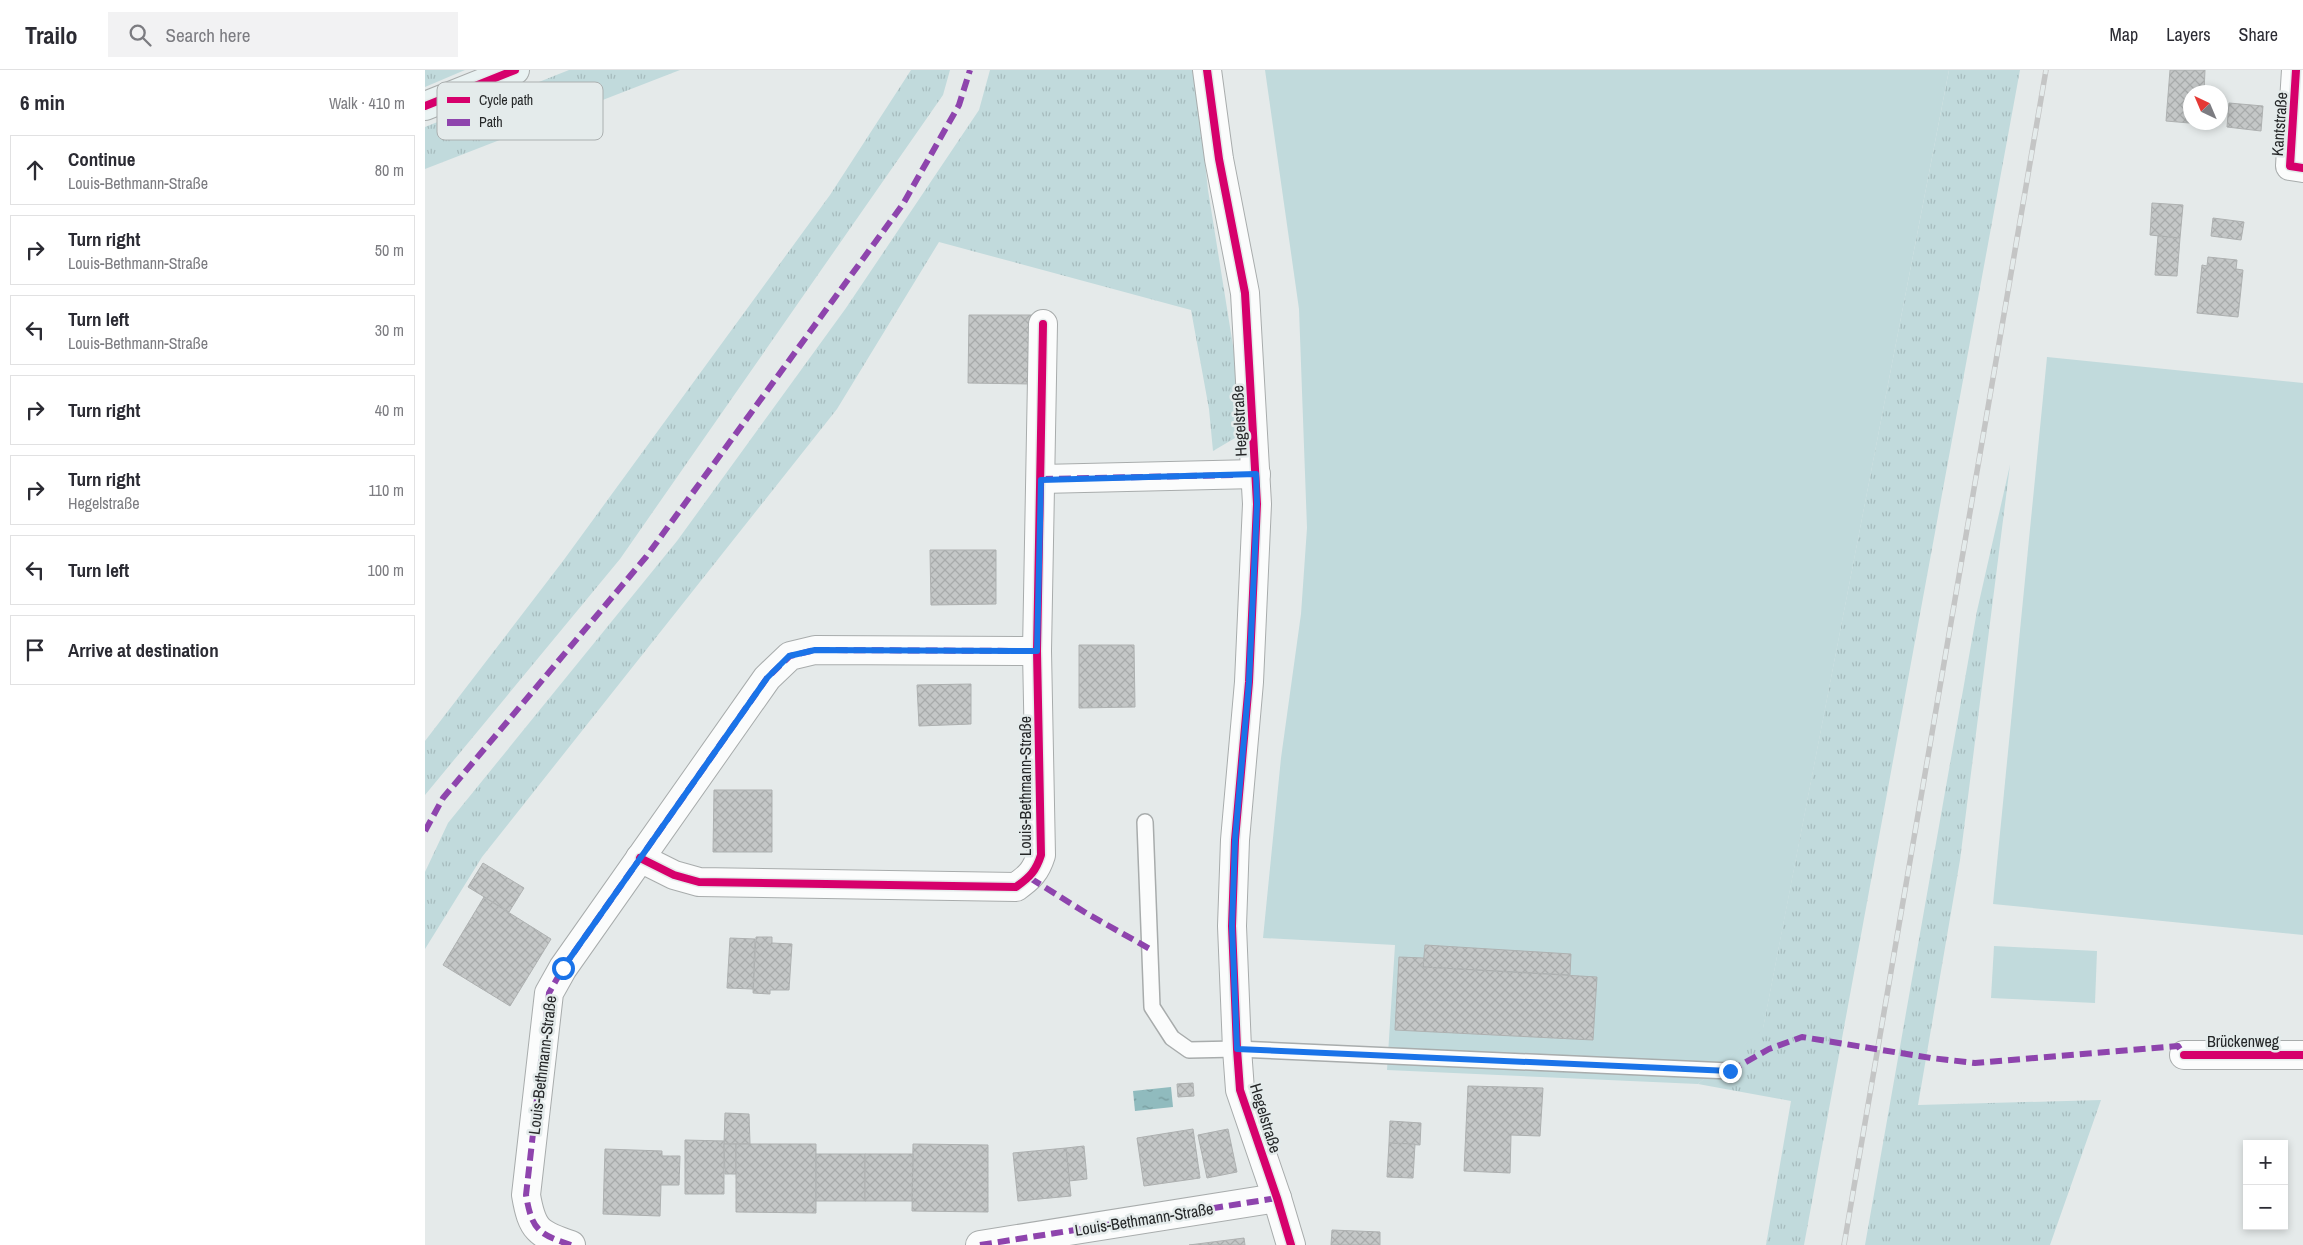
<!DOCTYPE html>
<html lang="en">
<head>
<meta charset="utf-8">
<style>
  body { margin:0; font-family:"Archivo Narrow",sans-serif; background:#f2f2f3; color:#2b2b33 }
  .controls { position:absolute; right:15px; bottom:15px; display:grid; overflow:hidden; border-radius:0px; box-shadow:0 2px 8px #0003 }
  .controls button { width:45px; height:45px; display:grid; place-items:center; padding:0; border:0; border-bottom:1px solid #e1e1e2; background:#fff; color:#2b2b33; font:25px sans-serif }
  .compass { position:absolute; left:1758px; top:15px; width:45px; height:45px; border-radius:50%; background:#fff; box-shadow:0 2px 8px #0003; rotate:316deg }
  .stop { position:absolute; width:15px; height:15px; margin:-11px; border:4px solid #1a73e8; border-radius:50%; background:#fff }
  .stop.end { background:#1a73e8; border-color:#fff; box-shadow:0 1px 5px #0008 }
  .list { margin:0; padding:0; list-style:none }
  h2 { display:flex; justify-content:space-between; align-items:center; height:65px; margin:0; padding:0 20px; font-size:21px }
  h2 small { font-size:16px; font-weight:400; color:#7c7c81 }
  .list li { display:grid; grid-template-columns:32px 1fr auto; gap:15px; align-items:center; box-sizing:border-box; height:70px; margin:0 10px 10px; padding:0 10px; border:1px solid #e1e1e2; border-radius:0px }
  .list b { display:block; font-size:19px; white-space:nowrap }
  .list p { margin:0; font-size:16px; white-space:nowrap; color:#7c7c81 }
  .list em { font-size:16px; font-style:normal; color:#7c7c81 }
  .icon { flex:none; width:28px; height:28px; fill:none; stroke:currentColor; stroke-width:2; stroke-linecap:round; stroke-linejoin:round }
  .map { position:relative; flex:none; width:1878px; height:1175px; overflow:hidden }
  header { display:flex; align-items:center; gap:30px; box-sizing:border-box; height:70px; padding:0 25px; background:#fff; border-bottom:1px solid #e1e1e2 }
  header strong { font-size:24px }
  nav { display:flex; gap:28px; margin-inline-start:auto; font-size:18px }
  .search { width:350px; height:45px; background:#f2f2f3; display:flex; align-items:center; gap:12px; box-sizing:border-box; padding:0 18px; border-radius:0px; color:#7c7c81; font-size:19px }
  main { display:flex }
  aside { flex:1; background:#fff }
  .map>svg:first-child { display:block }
  .grass { fill:url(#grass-tufts) }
  .green { fill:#c1dadc }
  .water { fill:url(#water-ripples) }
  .building { fill:url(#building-cross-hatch); stroke:#aeb1b1 }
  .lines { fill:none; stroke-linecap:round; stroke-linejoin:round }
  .lane-casing { stroke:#a8acac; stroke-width:18 }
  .street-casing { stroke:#a8acac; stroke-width:30 }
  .secondary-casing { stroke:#a8acac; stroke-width:30 }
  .lane { stroke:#fbfcfc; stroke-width:15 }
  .street { stroke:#fbfcfc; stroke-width:28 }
  .secondary { stroke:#e9f2f2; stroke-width:28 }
  .rail-casing { stroke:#c4c5c5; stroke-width:5.5 }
  .rail { stroke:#e4ebeb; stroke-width:4; stroke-dasharray:11; stroke-linecap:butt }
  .quiet { stroke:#8e44ad; stroke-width:6; stroke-dasharray:12 6; stroke-linecap:butt }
  .cycleway-casing { stroke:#e4ebeb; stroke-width:11 }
  .cycleway { stroke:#d6006c; stroke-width:8 }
  .route { stroke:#1a73e8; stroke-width:6 }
  .labels { text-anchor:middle; stroke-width:5; stroke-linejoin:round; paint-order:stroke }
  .street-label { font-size:16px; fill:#252728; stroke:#e4ebeb }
  .key { fill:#e4ebeb; stroke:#abb0b0; stroke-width:1 }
  .key-label { font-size:14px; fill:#252728 }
</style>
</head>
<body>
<header>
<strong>Trailo</strong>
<div class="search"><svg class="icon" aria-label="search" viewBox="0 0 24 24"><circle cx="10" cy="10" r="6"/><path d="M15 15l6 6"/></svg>Search here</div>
<nav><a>Map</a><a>Layers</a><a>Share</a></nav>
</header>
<main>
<aside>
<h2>6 min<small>Walk · 410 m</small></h2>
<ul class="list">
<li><svg class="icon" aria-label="ahead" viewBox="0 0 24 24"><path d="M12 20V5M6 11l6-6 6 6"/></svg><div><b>Continue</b><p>Louis-Bethmann-Straße</p></div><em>80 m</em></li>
<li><svg class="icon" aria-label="right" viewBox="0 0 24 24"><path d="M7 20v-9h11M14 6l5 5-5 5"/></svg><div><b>Turn right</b><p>Louis-Bethmann-Straße</p></div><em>50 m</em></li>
<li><svg class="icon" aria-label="left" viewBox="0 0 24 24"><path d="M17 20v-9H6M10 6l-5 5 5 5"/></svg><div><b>Turn left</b><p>Louis-Bethmann-Straße</p></div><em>30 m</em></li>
<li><svg class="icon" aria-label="right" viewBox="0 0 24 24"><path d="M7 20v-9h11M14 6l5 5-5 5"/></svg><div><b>Turn right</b></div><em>40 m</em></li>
<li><svg class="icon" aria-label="right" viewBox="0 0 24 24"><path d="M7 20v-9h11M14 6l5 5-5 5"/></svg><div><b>Turn right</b><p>Hegelstraße</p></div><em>110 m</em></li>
<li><svg class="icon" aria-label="left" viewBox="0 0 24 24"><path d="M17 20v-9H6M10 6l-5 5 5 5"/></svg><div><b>Turn left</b></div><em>100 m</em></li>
<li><svg class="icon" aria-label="arrive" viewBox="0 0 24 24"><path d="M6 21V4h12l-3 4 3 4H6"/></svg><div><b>Arrive at destination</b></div></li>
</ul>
</aside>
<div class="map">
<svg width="1878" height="1175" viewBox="0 0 1878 1175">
  <defs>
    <pattern id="grass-tufts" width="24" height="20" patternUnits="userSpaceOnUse" patternTransform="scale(1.25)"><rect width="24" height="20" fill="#c1dadc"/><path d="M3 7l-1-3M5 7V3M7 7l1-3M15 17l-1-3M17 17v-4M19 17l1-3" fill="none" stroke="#a6bbbd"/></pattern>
    <pattern id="water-ripples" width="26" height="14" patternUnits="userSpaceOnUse" patternTransform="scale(1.25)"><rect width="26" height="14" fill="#90bbbe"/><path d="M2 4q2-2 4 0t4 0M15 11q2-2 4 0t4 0" fill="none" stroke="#75989a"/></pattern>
    <pattern id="building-cross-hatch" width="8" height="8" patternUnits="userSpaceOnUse" patternTransform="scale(1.25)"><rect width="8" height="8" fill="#c4c7c7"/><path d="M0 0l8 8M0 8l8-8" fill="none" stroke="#a8abab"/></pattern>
  </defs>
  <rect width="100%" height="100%" fill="#e5eaea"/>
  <g class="grass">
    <polygon points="0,0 40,0 0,17"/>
    <polygon points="144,0 255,0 0,99 0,57"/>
    <polygon points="486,0 525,0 518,25 195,489 0,725 0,671 138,491 405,125"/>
    <polygon points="565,0 770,0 783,120 813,307 810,368 788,381 784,339 766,240 514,172 412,339 57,787 0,879 0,802 23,753 252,471 421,238 554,40"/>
    <polygon points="1524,0 1595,0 1379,1175 1341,1175 1366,1031 1273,1014 1338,958"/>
    <polygon points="1585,395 1535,790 1493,1035 1676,1030 1625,1175 1440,1175 1552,541"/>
  </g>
  <g class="green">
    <polygon points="840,0 1524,0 1338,959 1273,1014 962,1000 970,875 838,868 856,688 876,544 882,458 874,239"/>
    <polygon points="1622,287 1878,313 1878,865 1568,834"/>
    <polygon points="1569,876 1672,881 1670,933 1566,928"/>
  </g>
  <polygon class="water" points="746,1017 748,1037 710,1041 708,1021"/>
  <g class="building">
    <polygon points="1745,0 1780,0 1779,22 1766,22 1766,52 1776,54 1741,51"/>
    <polygon points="1804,33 1838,36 1836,61 1802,57"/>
    <polygon points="1727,133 1758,135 1755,168 1725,165"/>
    <polygon points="1788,148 1819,152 1816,170 1786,166"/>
    <polygon points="1733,166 1755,168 1752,206 1730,205"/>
    <polygon points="1783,187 1812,190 1811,199 1818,200 1813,247 1772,243 1777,195 1782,196"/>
    <polygon points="544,245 607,245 606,314 543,313"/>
    <polygon points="505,480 571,480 571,534 506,535"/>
    <polygon points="654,575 709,575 710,637 654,638"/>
    <polygon points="546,614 546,654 494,656 492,615"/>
    <polygon points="289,720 347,720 347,782 288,782"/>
    <polygon points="58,793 99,818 84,842 43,817"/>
    <polygon points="59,827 126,869 85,936 18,895"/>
    <polygon points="331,867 347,867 347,873 367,874 364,920 345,920 345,924 328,923"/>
    <polygon points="305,868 330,869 328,919 302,918"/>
    <polygon points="1000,875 1146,884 1145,905 998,897"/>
    <polygon points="974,887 999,888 998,897 1172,907 1168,970 970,960"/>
    <polygon points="768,1013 769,1026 753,1027 752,1014"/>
    <polygon points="1043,1016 1118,1018 1115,1066 1086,1065 1085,1103 1039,1101"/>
    <polygon points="300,1043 324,1044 325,1074 299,1074"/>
    <polygon points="965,1051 996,1053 995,1075 964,1073"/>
    <polygon points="768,1059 775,1108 719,1116 712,1068"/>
    <polygon points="803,1059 812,1102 782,1108 773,1065"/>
    <polygon points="260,1070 299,1071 299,1124 260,1124"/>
    <polygon points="964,1073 990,1074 988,1108 962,1107"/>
    <polygon points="299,1074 311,1074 311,1104 300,1104"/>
    <polygon points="311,1074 391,1074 391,1143 311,1142"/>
    <polygon points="488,1074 563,1075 563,1142 487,1141"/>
    <polygon points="659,1076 662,1109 644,1111 641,1078"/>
    <polygon points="641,1078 646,1126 593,1131 588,1083"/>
    <polygon points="180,1079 237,1081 237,1086 255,1086 254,1115 236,1115 235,1146 178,1144"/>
    <rect x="391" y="1084" width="49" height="47"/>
    <polygon points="440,1084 488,1084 487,1131 440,1131"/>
    <polygon points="907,1160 955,1162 955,1175 906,1175"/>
    <polygon points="819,1168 820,1175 764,1175"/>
  </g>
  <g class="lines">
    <g class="lane-casing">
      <polyline id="lane" points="720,752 727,937 747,968 764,980 812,979 1305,1001"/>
    </g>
    <g class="street-casing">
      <g id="street">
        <polyline points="782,0 794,89 820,223 832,434 824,612 810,770 807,856 812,979 815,1020 852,1128 866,1175"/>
        <polyline points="1871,0 1865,96 1878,98"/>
        <polyline points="616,409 831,404"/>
        <path d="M215 788 249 805 274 812 591 817C605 807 611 801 616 785L612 581 618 254"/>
        <polyline points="1759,985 1878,985"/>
        <path d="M146 1175C113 1164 107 1160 101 1125L124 923 138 898 342 608 365 586 390 580 612 581"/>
        <polyline points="555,1175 852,1128"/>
      </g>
    </g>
    <g class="secondary-casing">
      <polyline id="secondary" points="0,36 90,0"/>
    </g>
    <use href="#lane" class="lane"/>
    <use href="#street" class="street"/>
    <use href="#secondary" class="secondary"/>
    <g class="rail-casing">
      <polyline id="rail" points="1419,1175 1621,0"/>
    </g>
    <use href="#rail" class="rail"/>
    <g class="quiet">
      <polyline points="616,409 810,405"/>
      <polyline points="0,761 18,728 221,487 478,134 534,35 545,0"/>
      <polyline points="605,808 661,843 725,879"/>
      <polyline points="1305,1001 1344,979 1377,967 1506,988 1550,993 1753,976 1759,985"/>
      <path d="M146 1175C113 1164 107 1160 101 1125L124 923 138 898 342 608 365 586 390 580 612 581"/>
      <polyline points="555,1175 852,1128"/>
    </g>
    <g class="cycleway-casing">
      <g id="cycleway">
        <polyline points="782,0 794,89 820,223 832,434 824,612 810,770 807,856 812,979 815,1020 852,1128 866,1175"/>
        <polyline points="1871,0 1865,96 1878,98"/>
        <polyline points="0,36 90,0"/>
        <path d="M215 788 249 805 274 812 591 817C605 807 611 801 616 785L612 581 618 254"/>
        <polyline points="1759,985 1878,985"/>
      </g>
    </g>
    <use href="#cycleway" class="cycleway"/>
  </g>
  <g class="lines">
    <polyline class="route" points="138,898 342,608 364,586 390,580 612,581 616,410 831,404 832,434 824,612 810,770 807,856 812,979 1305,1001"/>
  </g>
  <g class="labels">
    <g class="street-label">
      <text transform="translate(1854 54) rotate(-86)" y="6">Kantstraße</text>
      <text transform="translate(814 351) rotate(-93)" y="6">Hegelstraße</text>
      <text transform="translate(600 716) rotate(-90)" y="6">Louis-Bethmann-Straße</text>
      <text x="1818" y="977">Brückenweg</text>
      <text transform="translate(117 995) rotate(-83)" y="6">Louis-Bethmann-Straße</text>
      <text transform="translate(841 1048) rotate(73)" y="6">Hegelstraße</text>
      <text transform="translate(719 1149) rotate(-9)" y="6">Louis-Bethmann-Straße</text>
    </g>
  </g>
  <rect x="12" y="12" width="166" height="58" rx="8" class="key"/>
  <rect x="22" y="27" width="23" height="6" fill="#d6006c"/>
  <rect x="22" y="49" width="23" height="7" fill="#8e44ad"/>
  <g class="key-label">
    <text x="54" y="35">Cycle path</text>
    <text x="54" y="57">Path</text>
  </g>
</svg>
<div class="controls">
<button>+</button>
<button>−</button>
</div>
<svg class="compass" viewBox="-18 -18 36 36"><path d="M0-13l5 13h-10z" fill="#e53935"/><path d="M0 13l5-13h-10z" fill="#7c7c81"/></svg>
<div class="stop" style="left:138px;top:898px"></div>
<div class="stop end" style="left:1305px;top:1001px"></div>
</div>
</main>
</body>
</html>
